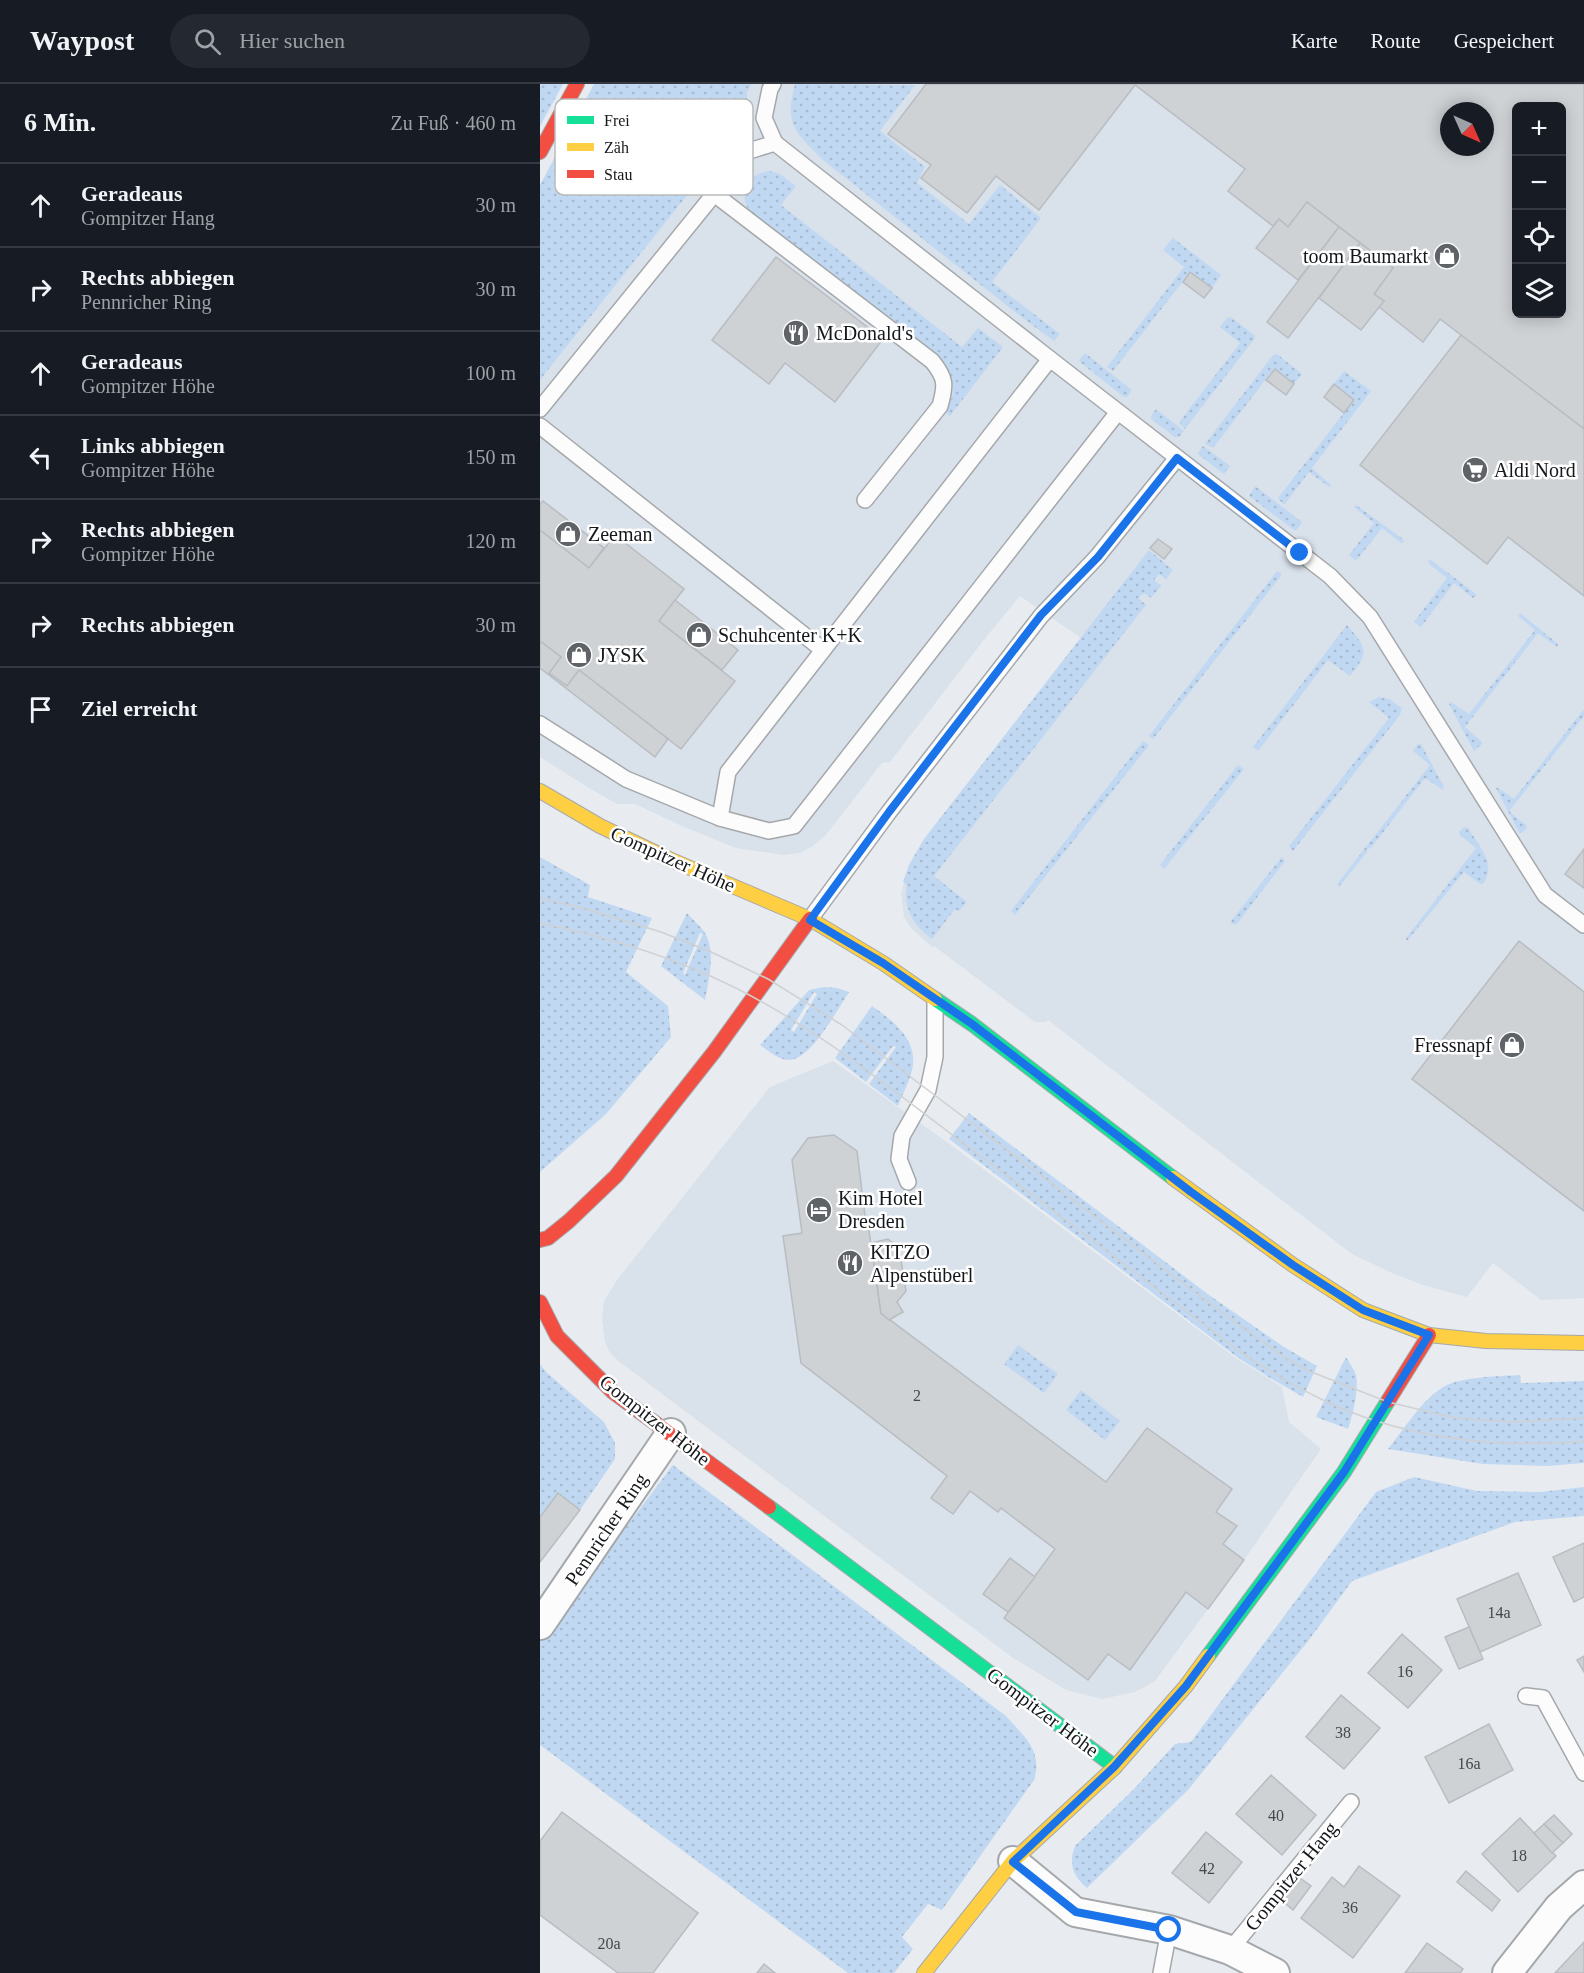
<!DOCTYPE html>
<html lang="de">
<head>
<meta charset="utf-8">
<style>
  body { margin:0; font-family:"Times New Roman",serif; background:#242831; color:#f1f3f6 }
  .controls { position:absolute; right:18px; top:18px; display:grid; overflow:hidden; border-radius:9px; box-shadow:0 3px 15px #0003 }
  .controls button { width:54px; height:54px; display:grid; place-items:center; padding:0; border:0; border-bottom:2px solid #363941; background:#171b24; color:#f1f3f6; font:30px sans-serif }
  .compass { position:absolute; left:900px; top:18px; width:54px; height:54px; border-radius:50%; background:#171b24; box-shadow:0 3px 15px #0003; rotate:135deg }
  .stop { position:absolute; width:18px; height:18px; margin:-14px; border:4px solid #1a73e8; border-radius:50%; background:#fff }
  .stop.end { background:#1a73e8; border-color:#fff; box-shadow:0 2px 6px #0008 }
  .list { margin:0; padding:0; list-style:none }
  h2 { display:flex; justify-content:space-between; align-items:center; height:78px; margin:0; padding:0 24px; font-size:26px }
  h2 small { font-size:20px; font-weight:400; color:#9ea1a6 }
  .list li { display:grid; grid-template-columns:39px 1fr auto; gap:18px; align-items:center; box-sizing:border-box; height:84px; padding:0 24px; border-top:2px solid #363941 }
  .list b { display:block; font-size:22px; white-space:nowrap }
  .list p { margin:0; font-size:20px; white-space:nowrap; color:#9ea1a6 }
  .list em { font-size:20px; font-style:normal; color:#9ea1a6 }
  .icon { flex:none; width:33px; height:33px; fill:none; stroke:currentColor; stroke-width:2; stroke-linecap:round; stroke-linejoin:round }
  .map { position:relative; flex:none; width:1044px; height:1889px; overflow:hidden }
  header { display:flex; align-items:center; gap:36px; box-sizing:border-box; height:84px; padding:0 30px; background:#171b24; border-bottom:2px solid #363941 }
  header strong { font-size:28px }
  nav { display:flex; gap:33px; margin-inline-start:auto; font-size:21px }
  .search { width:420px; height:54px; background:#242831; display:flex; align-items:center; gap:15px; box-sizing:border-box; padding:0 21px; border-radius:33px; color:#9ea1a6; font-size:22px }
  main { display:flex }
  aside { flex:1; background:#171b24 }
  .map>svg:first-child { display:block }
  .built { fill:#d9e1eb; fill-rule:evenodd }
  .grass { fill:url(#grass-dots); fill-rule:evenodd }
  .building { fill:#cfd2d5; stroke:#b9bcc0; stroke-width:1.5; fill-rule:evenodd }
  .lines { fill:none; stroke-linecap:round; stroke-linejoin:round }
  .lane-casing { stroke:#a5a8ab; stroke-width:18 }
  .street-casing { stroke:#a5a8ab; stroke-width:32 }
  .fast-casing { stroke:#a5a8ab; stroke-width:16 }
  .slow-casing { stroke:#a5a8ab; stroke-width:16 }
  .jam-casing { stroke:#a5a8ab; stroke-width:16 }
  .lane { stroke:#fcfcfd; stroke-width:15 }
  .street { stroke:#fcfcfd; stroke-width:28 }
  .fast { stroke:#16e098; stroke-width:14 }
  .slow { stroke:#ffcf43; stroke-width:14 }
  .jam { stroke:#f24e42; stroke-width:14 }
  .tram { stroke:#cfd1d2; stroke-width:1.5 }
  .route { stroke:#1a73e8; stroke-width:8 }
  .labels { text-anchor:middle; stroke-width:5; stroke-linejoin:round; paint-order:stroke }
  .number-label { font-size:16px; fill:#44464a }
  .poi-label { font-size:20px; fill:#15181b; stroke:#fff; text-anchor:start }
  .street-label { font-size:20px; fill:#15181b; stroke:#fff }
  .key { fill:#fff; stroke:#b9babb; stroke-width:1.5 }
  .key-label { font-size:16px; fill:#15181b }
</style>
</head>
<body>
<header>
<strong>Waypost</strong>
<div class="search"><svg class="icon" aria-label="search" viewBox="0 0 24 24"><circle cx="10" cy="10" r="6"/><path d="M15 15l6 6"/></svg>Hier suchen</div>
<nav><a>Karte</a><a>Route</a><a>Gespeichert</a></nav>
</header>
<main>
<aside>
<h2>6 Min.<small>Zu Fuß · 460 m</small></h2>
<ul class="list">
<li><svg class="icon" aria-label="ahead" viewBox="0 0 24 24"><path d="M12 20V5M6 11l6-6 6 6"/></svg><div><b>Geradeaus</b><p>Gompitzer Hang</p></div><em>30 m</em></li>
<li><svg class="icon" aria-label="right" viewBox="0 0 24 24"><path d="M7 20v-9h11M14 6l5 5-5 5"/></svg><div><b>Rechts abbiegen</b><p>Pennricher Ring</p></div><em>30 m</em></li>
<li><svg class="icon" aria-label="ahead" viewBox="0 0 24 24"><path d="M12 20V5M6 11l6-6 6 6"/></svg><div><b>Geradeaus</b><p>Gompitzer Höhe</p></div><em>100 m</em></li>
<li><svg class="icon" aria-label="left" viewBox="0 0 24 24"><path d="M17 20v-9H6M10 6l-5 5 5 5"/></svg><div><b>Links abbiegen</b><p>Gompitzer Höhe</p></div><em>150 m</em></li>
<li><svg class="icon" aria-label="right" viewBox="0 0 24 24"><path d="M7 20v-9h11M14 6l5 5-5 5"/></svg><div><b>Rechts abbiegen</b><p>Gompitzer Höhe</p></div><em>120 m</em></li>
<li><svg class="icon" aria-label="right" viewBox="0 0 24 24"><path d="M7 20v-9h11M14 6l5 5-5 5"/></svg><div><b>Rechts abbiegen</b></div><em>30 m</em></li>
<li><svg class="icon" aria-label="arrive" viewBox="0 0 24 24"><path d="M6 21V4h12l-3 4 3 4H6"/></svg><div><b>Ziel erreicht</b></div></li>
</ul>
</aside>
<div class="map">
<svg width="1044" height="1889" viewBox="0 0 1044 1889">
  <defs>
    <pattern id="grass-dots" width="8" height="8" patternUnits="userSpaceOnUse" patternTransform="scale(1.5)"><rect width="8" height="8" fill="#c1d8f2"/><path d="M2 2h.1M6 6h.1" fill="none" stroke="#a5b9cf" stroke-width="1.8" stroke-linecap="round"/></pattern>
  </defs>
  <rect width="100%" height="100%" fill="#e8ecf0"/>
  <g class="built">
    <path d="M212 0H1044V1214L1001 1216 953 1179 927 1213 883 1201 852 1189 812 1170 508 936 506 938H495L394 862 392 863 371 844 364 833 361 809 369 782 384 755 541 554 480 512 443 557 350 678 342 679 285 752 273 762 260 769 243 771 196 764 144 743 95 720H77L49 704 0 673V296L207 36V8ZM976 22H1022V230H976ZM909 27H945V63H909Z"/>
    <polygon points="293,977 407,1058 696,1274 742,1303 749,1338 781,1365 704,1476 615,1597 595,1608 562,1615 526,1606 473,1574 81,1279 70,1269 65,1258 62,1236 64,1217 77,1196 230,1003"/>
  </g>
  <g class="grass">
    <polygon points="0,0 23,0 0,42"/>
    <polygon points="54,0 212,0 207,8 207,36 0,296 0,101"/>
    <path d="M255 0 375 1 340 47 385 83 377 99 429 140 460 101 501 134 452 198 520 250 514 257 484 235 283 76C255 48 244 41 255 0Z"/>
    <path d="M230 87 240 90 256 102 241 121 422 263 438 244 463 263 410 332 405 328C419 306 413 293 399 274L212 130C196 111 207 89 230 87Z"/>
    <polygon points="633,154 681,191 672,204 650,188 573,287 567,283 644,183 623,166"/>
    <polygon points="691,233 714,251 715,254 645,345 640,340 640,337 700,259 680,243 687,234"/>
    <polygon points="545,269 592,306 587,313 584,313 540,278 539,276"/>
    <polygon points="737,270 762,290 754,300 734,285 673,364 665,360 733,271"/>
    <polygon points="804,287 831,307 772,384 792,402 789,403 769,388 745,420 743,420 738,414 814,316 794,300"/>
    <polygon points="616,325 644,347 639,353 635,353 611,335 611,332"/>
    <polygon points="663,362 690,382 684,390 659,371 658,369"/>
    <polygon points="715,402 762,438 757,446 754,446 709,412"/>
    <polygon points="816,421 863,455 864,458 861,459 842,444 816,477 809,471 834,439 814,423"/>
    <path d="M609 466 633 486 626 495 619 490 614 496 621 502 611 514 604 509 598 514 606 521 394 792 427 818 419 827 415 825 392 855C373 841 363 825 367 801L363 798 369 781 384 755Z"/>
    <polygon points="889,476 891,476 936,510 936,512 933,514 914,499 881,543 874,538 907,494 888,479"/>
    <polygon points="737,487 741,490 740,493 613,655 609,652"/>
    <polygon points="980,529 1018,560 1017,563 998,549 925,643 942,658 942,660 934,667 909,620 911,618 929,630 995,546 978,532"/>
    <path d="M807 541C828 565 829 568 810 592L788 576 718 667 713 663Z"/>
    <polygon points="839,613 849,615 862,624 860,631 753,767 749,762 849,634 829,618"/>
    <polygon points="1044,625 1044,632 970,726 971,729 987,742 986,745 980,750 956,704 957,703 974,715"/>
    <polygon points="603,657 609,661 475,831 471,827"/>
    <polygon points="879,659 881,660 904,703 903,706 885,694 831,764 827,765 827,768 799,803 797,800 890,681 873,667"/>
    <polygon points="698,681 704,685 624,785 620,781"/>
    <path d="M924 743 928 744C938 761 958 780 943 800H940L924 788 867 857 866 854 936 764 920 751 919 748Z"/>
    <polygon points="0,773 50,801 48,813 112,834 86,888 128,922 131,953 66,1030 0,1088"/>
    <polygon points="742,773 745,777 696,841 691,839 691,837"/>
    <path d="M147 829C152 835 158 840 163 846 177 865 169 895 165 916L121 882ZM160 849 163 850 145 891 143 889Z"/>
    <path d="M284 903 297 904 309 908C297 926 272 974 250 976 238 976 229 967 220 961L269 906ZM274 908 277 910 254 948 251 946Z"/>
    <path d="M332 922C352 936 376 954 373 981 371 995 363 1009 358 1022L329 1000 356 963 353 962 326 998 295 974Z"/>
    <polygon points="429,1029 669,1211 744,1263 777,1282 763,1313 730,1294 697,1273 409,1055"/>
    <polygon points="478,1261 518,1290 504,1309 464,1280"/>
    <path d="M806 1273C809 1278 814 1285 816 1291 819 1306 813 1331 808 1345L776 1333Z"/>
    <polygon points="0,1280 6,1288 64,1338 75,1359 75,1375 40,1426 18,1409 0,1433"/>
    <path d="M980 1291 981 1299 1044 1297V1379L1007 1382 943 1380 848 1365C865 1344 880 1318 903 1303 919 1293 961 1292 980 1291Z"/>
    <polygon points="541,1306 580,1337 565,1356 526,1326"/>
    <path d="M133 1381 466 1632C484 1653 503 1666 494 1696L402 1826 388 1820 362 1853 373 1865 354 1889H308L0 1661V1557Z"/>
    <path d="M874 1393 937 1407 1000 1408 1044 1403V1432L975 1438 812 1497 769 1556 648 1706 547 1804C533 1792 528 1780 535 1762L594 1705 635 1660 651 1658 836 1408Z"/>
  </g>
  <g class="building">
    <path d="M386 0H1044V345L900 235 883 258 839 223 844 217 834 210 853 184 767 118 748 143 739 135 733 142 688 107 705 85 595 1 499 126 456 92 427 129 381 94 391 81 348 50ZM976 22H1022V230H976ZM909 27H945V63H909Z"/>
    <polygon points="767,118 799,143 758,196 716,164 739,135 748,143"/>
    <polygon points="799,143 820,159 748,254 727,238"/>
    <polygon points="820,159 853,184 834,210 844,217 821,246 779,214"/>
    <polygon points="236,173 343,255 295,318 245,279 229,300 172,256"/>
    <polygon points="650,188 672,204 664,214 643,198"/>
    <polygon points="921,251 1044,345 1044,512 968,453 947,480 820,381"/>
    <polygon points="735,285 754,300 746,311 726,296"/>
    <polygon points="794,300 814,316 804,329 784,313"/>
    <polygon points="3,417 64,464 49,484 0,446 0,420"/>
    <polygon points="0,446 49,484 75,451 144,505 119,537 195,597 141,665 39,586 27,602 9,589 21,573 0,557"/>
    <polygon points="618,455 632,465 624,475 610,464"/>
    <polygon points="135,516 198,566 182,586 119,537"/>
    <polygon points="0,557 21,573 9,589 27,602 39,586 128,655 115,673 0,584"/>
    <polygon points="1044,765 1044,804 1025,790"/>
    <polygon points="979,857 1044,908 1044,1127 872,995"/>
    <polygon points="294,1051 317,1067 326,1140 328,1140 341,1229 566,1398 607,1344 692,1405 676,1428 697,1442 683,1460 704,1476 668,1525 646,1508 590,1586 568,1570 548,1596 464,1534 515,1465 461,1424 458,1428 430,1407 413,1430 391,1414 407,1392 261,1279 243,1152 262,1149 252,1076 268,1054"/>
    <polygon points="348,1155 359,1164 366,1207 357,1218 363,1228 349,1236 341,1229 331,1159"/>
    <polygon points="18,1409 40,1426 0,1478 0,1433"/>
    <polygon points="1044,1459 1044,1513 1034,1518 1013,1473"/>
    <polygon points="470,1474 495,1493 468,1528 443,1510"/>
    <polygon points="978,1489 1001,1541 940,1568 917,1515"/>
    <polygon points="929,1543 943,1575 919,1585 905,1553"/>
    <polygon points="862,1550 902,1586 868,1624 828,1589"/>
    <polygon points="1044,1572 1044,1588 1037,1576"/>
    <polygon points="801,1611 840,1644 804,1685 766,1653"/>
    <polygon points="949,1640 973,1686 909,1719 885,1673"/>
    <polygon points="731,1691 776,1731 742,1771 696,1730"/>
    <polygon points="22,1728 158,1829 113,1889 78,1889 0,1831 0,1757"/>
    <polygon points="1014,1731 1032,1750 1023,1759 1004,1740"/>
    <polygon points="980,1734 1016,1772 978,1808 942,1770"/>
    <polygon points="1004,1740 1023,1759 1012,1769 994,1749"/>
    <polygon points="666,1748 702,1778 669,1819 632,1789"/>
    <polygon points="819,1782 860,1812 813,1874 761,1834 792,1793 804,1803"/>
    <polygon points="926,1787 960,1816 952,1827 917,1798"/>
    <polygon points="760,1794 771,1802 753,1826 742,1817"/>
    <polygon points="1044,1858 1044,1889 1015,1889"/>
    <polygon points="887,1859 923,1885 920,1889 865,1889"/>
    <polygon points="224,1880 235,1889 217,1889"/>
  </g>
  <g class="lines">
    <g class="lane-casing">
      <g id="lane">
        <polyline points="233,0 230,5 224,34 235,59"/>
        <path d="M173 109 392 277C406 294 406 301 400 322L325 416"/>
        <polyline points="0,325 209,67 235,59 510,275"/>
        <polyline points="0,342 283,566"/>
        <polyline points="0,640 86,695 180,734 229,747 254,742 578,328"/>
        <polyline points="180,734 188,688 510,275 790,492 830,533 1005,811 1044,841"/>
        <polyline points="270,835 349,728 501,532 557,473 637,374"/>
        <polyline points="368,1098 359,1075 362,1052 388,1006 395,973 395,916"/>
        <polyline points="986,1612 1003,1614 1044,1689"/>
        <polyline points="690,1866 811,1718"/>
        <polyline points="621,1889 629,1846"/>
      </g>
    </g>
    <g class="street-casing">
      <g id="street">
        <polyline points="0,1541 131,1349"/>
        <polyline points="473,1777 535,1828 629,1846 690,1866 735,1889"/>
        <polyline points="967,1889 1019,1823 1044,1801"/>
      </g>
    </g>
    <g class="fast-casing">
      <g id="fast">
        <polyline points="395,915 432,940 633,1094"/>
        <polyline points="229,1423 575,1683"/>
        <polyline points="668,1572 804,1388 848,1317"/>
      </g>
    </g>
    <g class="slow-casing">
      <g id="slow">
        <polyline points="0,707 60,742 129,775 270,835 343,879 395,915"/>
        <polyline points="633,1094 753,1181 823,1226 889,1251 946,1257 1044,1259"/>
        <polyline points="384,1889 473,1777 575,1683 646,1602 668,1572"/>
      </g>
    </g>
    <g class="jam-casing">
      <g id="jam">
        <polyline points="0,68 37,0"/>
        <polyline points="0,1156 8,1154 29,1137 76,1092 174,968 270,835"/>
        <polyline points="0,1218 17,1252 73,1308 229,1423"/>
        <polyline points="848,1317 889,1251"/>
      </g>
    </g>
    <use href="#lane" class="lane"/>
    <use href="#street" class="street"/>
    <use href="#fast" class="fast"/>
    <use href="#slow" class="slow"/>
    <use href="#jam" class="jam"/>
    <g class="tram">
      <polyline points="0,814 46,825 121,848 169,867 228,895 302,941 685,1231 744,1273 769,1287 848,1318 915,1334 975,1338 1044,1334"/>
      <path d="M0 839C58 851 114 867 168 891 269 935 355 1009 443 1074 530 1139 617 1205 703 1270 729 1286 755 1303 783 1316 852 1349 932 1362 1007 1359 1019 1359 1032 1359 1044 1357"/>
    </g>
  </g>
  <g class="lines">
    <polyline class="route" points="629,1846 536,1828 473,1778 574,1683 646,1602 804,1388 889,1251 823,1226 753,1181 651,1108 432,940 343,879 270,836 349,728 501,531 558,473 637,374 760,469"/>
  </g>
  <defs>
    <g id="shop-disc" transform="scale(1.35)"><circle r="9.5" fill="#5f6266" stroke="#fff"/><path d="M-5-2.5h2.3a2.7 3.5 0 0 1 5.4 0H5L5.5 6h-11ZM-1.5-2.5h3a1.5 2.3 0 0 0-3 0Z" fill="#fff"/></g>
    <g id="restaurant-disc" transform="scale(1.35)"><circle r="9.5" fill="#5f6266" stroke="#fff"/><path d="M-5-6h1v4h1v-4h1v4h1v-4h1v5L-1.5 .5V6h-2V.5L-5-1ZM5-6V6H3V1.5H1.5Q1.5-4 5-6Z" fill="#fff"/></g>
    <g id="supermarket-disc" transform="scale(1.35)"><circle r="9.5" fill="#5f6266" stroke="#fff"/><path d="M-6-5.5h2.5l.6 2H6L4.5 2H-2.5L-4.4-4H-6ZM-1.5 3.2a1.3 1.3 0 1 0 .1 0ZM3 3.2a1.3 1.3 0 1 0 .1 0Z" fill="#fff"/></g>
    <g id="hotel-disc" transform="scale(1.35)"><circle r="9.5" fill="#5f6266" stroke="#fff"/><path d="M-6-4.5h1.5V1H6V5H4.5V3h-9V5H-6ZM-4 0a1.8 1.8 0 1 1 3.6 0ZM.5 0V-2.5h3Q6-2.5 6 0Z" fill="#fff"/></g>
  </defs>
  <g fill-rule="evenodd">
    <use href="#shop-disc" x="907" y="172"/>
    <use href="#restaurant-disc" x="256" y="249"/>
    <use href="#supermarket-disc" x="935" y="386"/>
    <use href="#shop-disc" x="28" y="450"/>
    <use href="#shop-disc" x="159" y="551"/>
    <use href="#shop-disc" x="39" y="571"/>
    <use href="#shop-disc" x="972" y="961"/>
    <use href="#hotel-disc" x="279" y="1126"/>
    <use href="#restaurant-disc" x="310" y="1179"/>
  </g>
  <g class="labels">
    <g class="number-label">
      <text x="377" y="1317">2</text>
      <text x="959" y="1534">14a</text>
      <text x="865" y="1593">16</text>
      <text x="803" y="1654">38</text>
      <text x="929" y="1685">16a</text>
      <text x="736" y="1737">40</text>
      <text x="979" y="1777">18</text>
      <text x="667" y="1790">42</text>
      <text x="810" y="1829">36</text>
      <text x="69" y="1865">20a</text>
    </g>
    <g class="poi-label">
      <text x="888" y="179" text-anchor="end">toom Baumarkt</text>
      <text x="276" y="256">McDonald's</text>
      <text x="954" y="393">Aldi Nord</text>
      <text x="48" y="457">Zeeman</text>
      <text x="178" y="558">Schuhcenter K+K</text>
      <text x="58" y="578">JYSK</text>
      <text x="952" y="968" text-anchor="end">Fressnapf</text>
      <text x="298" y="1121">Kim Hotel<tspan x="298" dy="23">Dresden</tspan></text>
      <text x="330" y="1175">KITZO<tspan x="330" dy="23">Alpenstüberl</tspan></text>
    </g>
    <g class="street-label">
      <text transform="translate(133 775) rotate(24)" y="7">Gompitzer Höhe</text>
      <text transform="translate(115 1336) rotate(38)" y="7">Gompitzer Höhe</text>
      <text transform="translate(66 1445) rotate(-56)" y="7">Pennricher Ring</text>
      <text transform="translate(503 1628) rotate(37)" y="7">Gompitzer Höhe</text>
      <text transform="translate(751 1792) rotate(-51)" y="7">Gompitzer Hang</text>
    </g>
  </g>
  <rect x="15" y="15" width="198" height="96" rx="9" class="key"/>
  <rect x="27" y="32" width="27" height="8" fill="#16e098"/>
  <rect x="27" y="59" width="27" height="8" fill="#ffcf43"/>
  <rect x="27" y="86" width="27" height="8" fill="#f24e42"/>
  <g class="key-label">
    <text x="64" y="42">Frei</text>
    <text x="64" y="69">Zäh</text>
    <text x="64" y="96">Stau</text>
  </g>
</svg>
<div class="controls">
<button>+</button>
<button>−</button>
<button><svg class="icon" aria-label="locate" viewBox="0 0 24 24"><circle cx="12" cy="12" r="6"/><path d="M12 2v4M12 18v4M2 12h4M18 12h4"/></svg></button>
<button><svg class="icon" aria-label="layers" viewBox="0 0 24 24"><path d="M12 4l9 5-9 5-9-5zM3 14l9 5 9-5"/></svg></button>
</div>
<svg class="compass" viewBox="-18 -18 36 36"><path d="M0-13l5 13h-10z" fill="#e53935"/><path d="M0 13l5-13h-10z" fill="#9ea1a6"/></svg>
<div class="stop" style="left:629px;top:1846px"></div>
<div class="stop end" style="left:760px;top:469px"></div>
</div>
</main>
</body>
</html>
